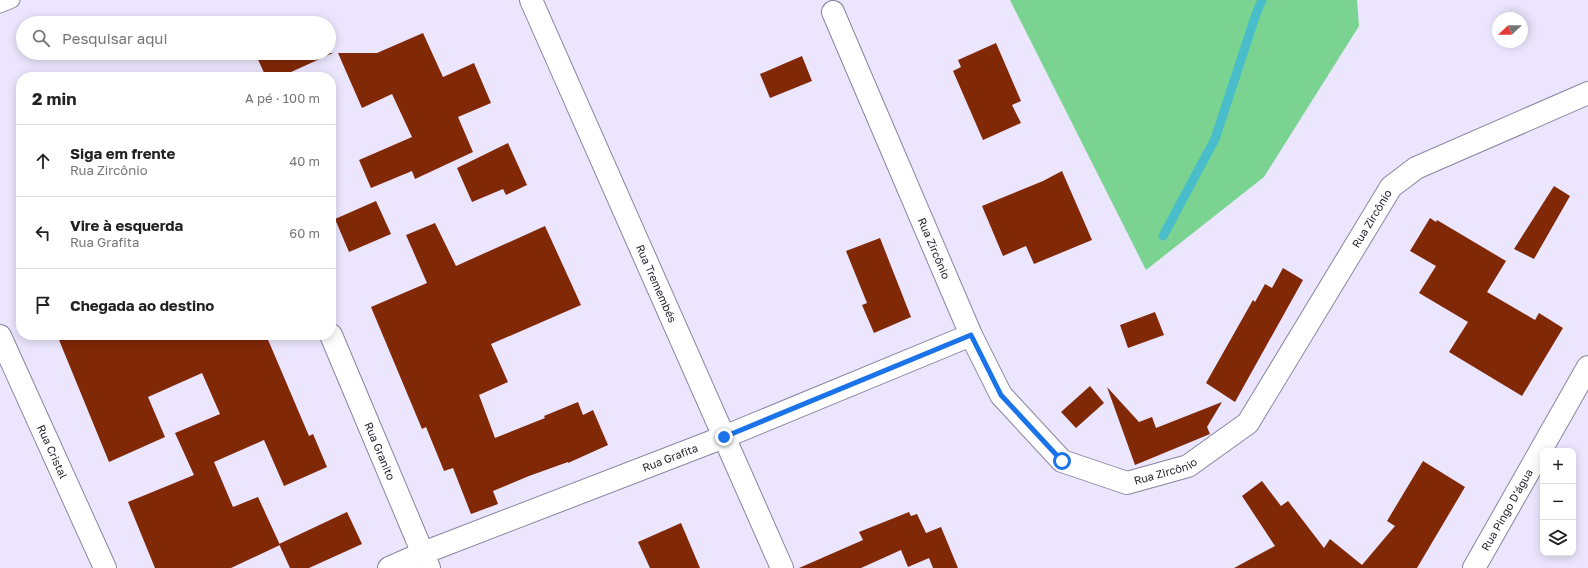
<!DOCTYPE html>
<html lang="pt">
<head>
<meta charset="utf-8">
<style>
  body { margin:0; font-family:"Golos Text",sans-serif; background:#f6f6f6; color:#222 }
  .controls { position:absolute; right:12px; bottom:12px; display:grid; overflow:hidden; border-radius:8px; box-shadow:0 2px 10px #0003 }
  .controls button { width:36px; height:36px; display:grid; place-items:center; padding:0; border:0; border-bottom:1px solid #e0e0e0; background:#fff; color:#222; font:20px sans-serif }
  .compass { position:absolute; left:1492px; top:12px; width:36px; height:36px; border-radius:50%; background:#fff; box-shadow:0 2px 10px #0003; rotate:248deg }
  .stop { position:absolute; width:12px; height:12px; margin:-9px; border:3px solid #1a73e8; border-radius:50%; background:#fff }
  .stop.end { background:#1a73e8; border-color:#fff; box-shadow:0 1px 4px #0008 }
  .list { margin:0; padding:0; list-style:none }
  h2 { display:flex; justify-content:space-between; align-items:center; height:52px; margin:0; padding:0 16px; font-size:17px }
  h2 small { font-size:13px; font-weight:400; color:#767676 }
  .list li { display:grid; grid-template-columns:26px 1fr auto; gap:12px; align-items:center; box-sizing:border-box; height:72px; padding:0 16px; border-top:1px solid #e0e0e0 }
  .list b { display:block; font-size:15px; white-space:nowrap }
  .list p { margin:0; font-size:13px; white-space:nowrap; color:#767676 }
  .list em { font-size:13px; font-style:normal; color:#767676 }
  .icon { flex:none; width:22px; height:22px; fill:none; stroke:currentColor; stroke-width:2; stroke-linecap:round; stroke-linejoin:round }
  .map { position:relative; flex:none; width:1588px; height:568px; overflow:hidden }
  .search { position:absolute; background:#fff; box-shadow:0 2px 10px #0003; left:16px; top:16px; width:320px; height:44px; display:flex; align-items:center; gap:10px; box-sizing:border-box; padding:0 14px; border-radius:22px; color:#767676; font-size:15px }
  .panel { position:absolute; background:#fff; box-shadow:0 2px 10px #0003; left:16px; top:72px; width:320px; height:268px; border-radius:16px }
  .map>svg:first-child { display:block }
  .green { fill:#7ad390 }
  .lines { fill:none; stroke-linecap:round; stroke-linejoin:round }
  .stream { stroke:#4abdca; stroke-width:9 }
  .building { fill:#812807 }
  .service-casing { stroke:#8a849f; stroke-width:17 }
  .minor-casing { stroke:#8a849f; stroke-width:24 }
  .service { stroke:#fff; stroke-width:15 }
  .minor { stroke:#fff; stroke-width:22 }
  .route { stroke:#1a73e8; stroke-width:5 }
  .labels { text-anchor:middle; stroke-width:4; stroke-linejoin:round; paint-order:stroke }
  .street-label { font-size:11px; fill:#26242e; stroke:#ebe6fe }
</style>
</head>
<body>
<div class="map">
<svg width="1588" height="568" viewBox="0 0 1588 568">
  <rect width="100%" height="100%" fill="#ebe6fe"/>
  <polygon class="green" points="1010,0 1357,0 1359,26 1264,177 1146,270"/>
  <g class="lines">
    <polyline class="stream" points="1163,236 1215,139 1256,14 1262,0"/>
  </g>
  <g class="building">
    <polygon points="423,33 443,77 474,63 491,103 458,117 473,152 415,179 412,171 371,188 359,160 412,137 392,94 362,108 338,53 377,53"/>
    <polygon points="996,43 1021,101 1012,105 1021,123 983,140 953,71 961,67 958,60"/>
    <polygon points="255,53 333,53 280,77 266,77"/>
    <polygon points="802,56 812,81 770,98 760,74"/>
    <polygon points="508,143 527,185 506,195 503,189 472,202 457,168"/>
    <polygon points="1062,171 1092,240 1034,264 1026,246 1003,256 982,206 1043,181"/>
    <polygon points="1554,186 1570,196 1534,259 1514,249"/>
    <polygon points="376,201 391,234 349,252 335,219"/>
    <polygon points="1430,218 1436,222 1437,220 1506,261 1487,292 1535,320 1539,313 1563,328 1522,396 1449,352 1468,322 1419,293 1436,266 1410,251"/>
    <polygon points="435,223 456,266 545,226 581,305 491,344 508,382 479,395 495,438 545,418 544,416 578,402 583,415 593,410 608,445 568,463 568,462 529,476 493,491 498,504 471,514 453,468 444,471 426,427 422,429 371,307 427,283 406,235"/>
    <polygon points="880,238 911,317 874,333 862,305 867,303 846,251"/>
    <polygon points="1283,268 1303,280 1235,402 1206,383 1253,300 1255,302 1265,284 1272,288"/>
    <polygon points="1155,312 1164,335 1128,348 1120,325"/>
    <polygon points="57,335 266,335 309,436 313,434 327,467 284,486 264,440 214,462 233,507 258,497 280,545 231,568 155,568 128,502 194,475 175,433 220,414 202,373 148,397 165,437 109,462"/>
    <polygon points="1090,386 1104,403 1076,428 1061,412"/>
    <polygon points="1107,387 1139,422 1152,417 1156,428 1222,402 1207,427 1210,434 1135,465"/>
    <polygon points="1423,461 1465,487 1417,568 1234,568 1275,546 1242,496 1262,481 1281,506 1288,501 1324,548 1330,539 1362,565 1395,526 1387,521"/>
    <polygon points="347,512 362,544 309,568 290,568 279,544"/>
    <polygon points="909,512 911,516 917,514 926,533 941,527 958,568 933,568 929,558 908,567 901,550 861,568 799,568 863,540 859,532"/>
    <polygon points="681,523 700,568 650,568 638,542"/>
  </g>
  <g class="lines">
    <g class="service-casing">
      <polyline id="service" points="0,5 12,0"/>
    </g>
    <g class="minor-casing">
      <g id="minor">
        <path id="s1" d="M531 0 782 568"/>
        <path id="s2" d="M833 12 971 335 1001 395 1062 461 1127 483 1188 466 1248 423 1391 187 1416 168 1588 93"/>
        <path id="s3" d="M331 335 429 568"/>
        <path id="s4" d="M0 336 105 568"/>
        <path id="s5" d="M389 568 423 553 724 437 971 335"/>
        <path id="s6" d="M1474 568 1588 367"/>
      </g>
    </g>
    <use href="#service" class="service"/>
    <use href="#minor" class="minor"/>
  </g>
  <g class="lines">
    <polyline class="route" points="724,437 971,335 1001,395 1062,461"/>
  </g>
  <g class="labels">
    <g class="street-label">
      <text dy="4" stroke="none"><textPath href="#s2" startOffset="953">Rua Zircônio</textPath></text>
      <text dy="4" stroke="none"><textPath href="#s2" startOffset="257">Rua Zircônio</textPath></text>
      <text dy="4" stroke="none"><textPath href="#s1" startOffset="310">Rua Tremembés</textPath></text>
      <text dy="4" stroke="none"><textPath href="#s4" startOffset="127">Rua Cristal</textPath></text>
      <text dy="4" stroke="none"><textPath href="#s3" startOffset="126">Rua Granito</textPath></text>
      <text dy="4" stroke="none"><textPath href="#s5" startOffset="302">Rua Grafita</textPath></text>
      <text dy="4" stroke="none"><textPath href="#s2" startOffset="617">Rua Zircônio</textPath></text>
      <text dy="4" stroke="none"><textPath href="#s6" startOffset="67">Rua Pingo D'água</textPath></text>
    </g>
  </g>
</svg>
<div class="controls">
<button>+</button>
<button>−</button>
<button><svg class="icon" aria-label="layers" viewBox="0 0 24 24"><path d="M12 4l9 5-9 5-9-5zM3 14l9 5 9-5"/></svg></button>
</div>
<svg class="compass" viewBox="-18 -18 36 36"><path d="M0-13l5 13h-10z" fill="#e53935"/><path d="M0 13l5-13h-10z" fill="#767676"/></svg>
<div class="stop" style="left:1062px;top:461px"></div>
<div class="stop end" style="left:724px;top:437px"></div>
<div class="search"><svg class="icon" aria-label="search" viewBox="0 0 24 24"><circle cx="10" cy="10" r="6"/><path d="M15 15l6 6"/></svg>Pesquisar aqui</div>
<section class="panel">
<h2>2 min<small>A pé · 100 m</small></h2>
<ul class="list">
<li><svg class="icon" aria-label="ahead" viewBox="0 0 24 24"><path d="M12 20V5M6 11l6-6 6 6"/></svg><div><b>Siga em frente</b><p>Rua Zircônio</p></div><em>40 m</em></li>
<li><svg class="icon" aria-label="left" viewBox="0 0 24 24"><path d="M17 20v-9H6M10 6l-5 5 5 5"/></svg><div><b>Vire à esquerda</b><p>Rua Grafita</p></div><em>60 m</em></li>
<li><svg class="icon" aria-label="arrive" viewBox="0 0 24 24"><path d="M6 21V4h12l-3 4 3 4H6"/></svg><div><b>Chegada ao destino</b></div></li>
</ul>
</section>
</div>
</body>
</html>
